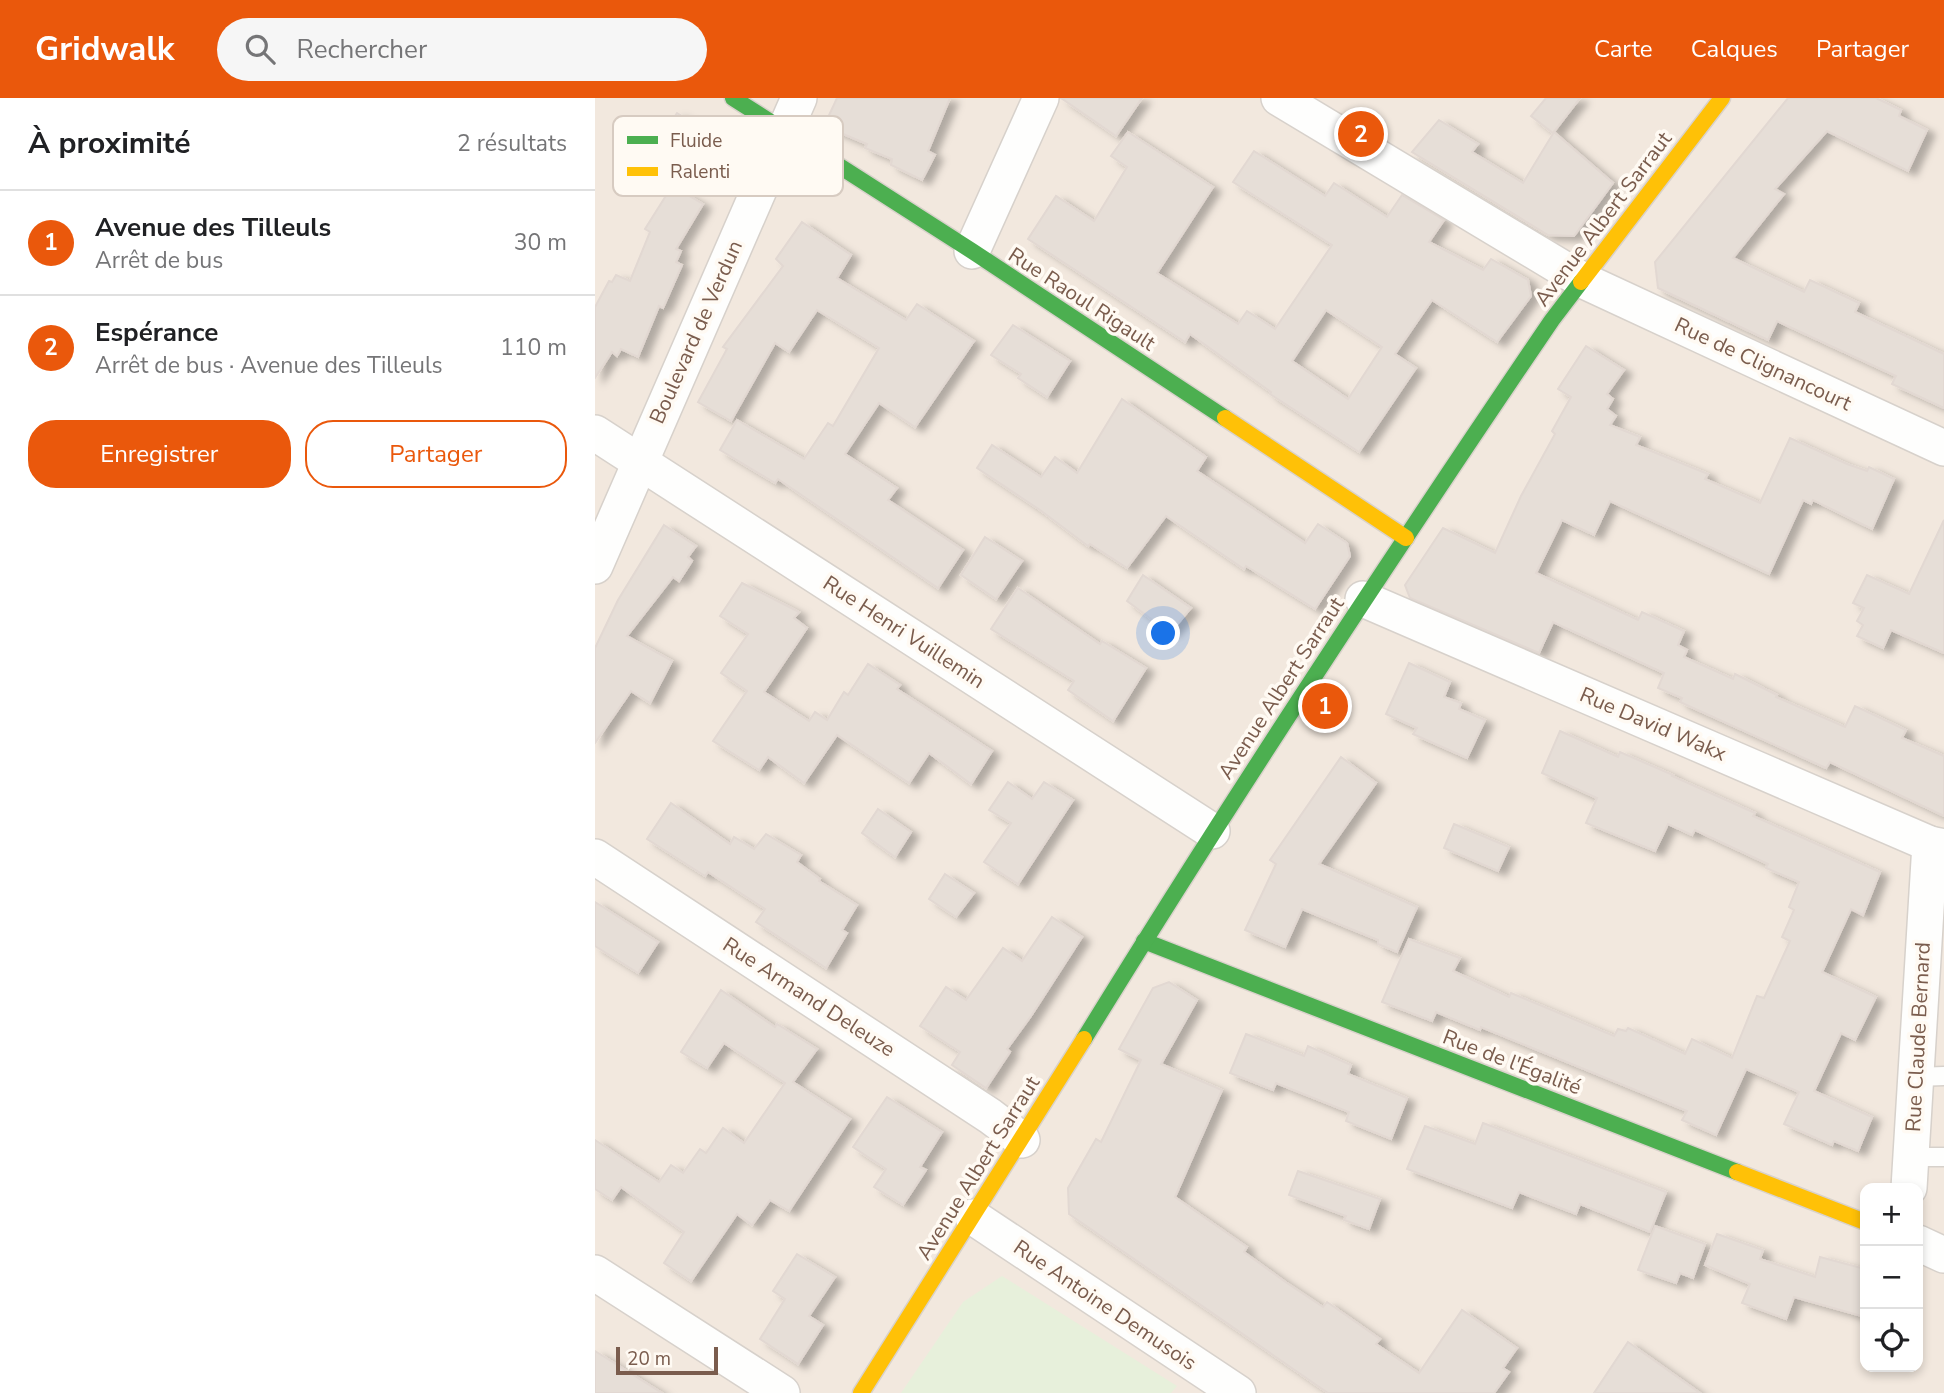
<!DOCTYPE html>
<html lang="fr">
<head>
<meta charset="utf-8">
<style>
  body { margin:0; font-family:"Nunito Sans",sans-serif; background:#f6f6f6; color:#202124 }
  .controls { position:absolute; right:21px; bottom:21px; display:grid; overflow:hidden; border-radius:14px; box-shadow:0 4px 10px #0003 }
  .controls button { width:63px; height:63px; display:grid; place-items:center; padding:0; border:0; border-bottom:2px solid #e0e0e0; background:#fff; color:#202124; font:35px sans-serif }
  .scale { position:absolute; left:21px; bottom:18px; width:102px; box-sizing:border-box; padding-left:7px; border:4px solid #7a5c4d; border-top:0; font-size:19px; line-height:24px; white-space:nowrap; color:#7a5c4d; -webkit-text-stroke:5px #fffaf3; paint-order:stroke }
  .you { position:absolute; left:569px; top:536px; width:24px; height:24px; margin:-18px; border:5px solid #fff; border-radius:50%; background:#1a73e8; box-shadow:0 0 0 10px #1a73e833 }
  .badge { display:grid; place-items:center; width:46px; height:46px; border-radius:50%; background:#ea580c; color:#fff; font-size:23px; font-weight:700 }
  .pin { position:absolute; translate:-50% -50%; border:4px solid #fff; box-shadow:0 2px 7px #0006 }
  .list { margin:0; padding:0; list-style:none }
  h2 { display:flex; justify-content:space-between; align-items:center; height:91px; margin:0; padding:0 28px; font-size:30px }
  h2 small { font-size:23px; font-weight:400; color:#757577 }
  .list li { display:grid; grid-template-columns:46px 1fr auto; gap:21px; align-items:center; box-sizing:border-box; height:105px; padding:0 28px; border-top:2px solid #e0e0e0 }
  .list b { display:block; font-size:26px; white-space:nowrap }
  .list p { margin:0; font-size:23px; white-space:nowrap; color:#757577 }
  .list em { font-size:23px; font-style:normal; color:#757577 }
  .actions { display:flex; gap:14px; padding:21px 28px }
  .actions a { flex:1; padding:16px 0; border:2px solid #ea580c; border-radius:28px; text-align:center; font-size:24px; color:#ea580c }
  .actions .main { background:#ea580c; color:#fff }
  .icon { flex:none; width:38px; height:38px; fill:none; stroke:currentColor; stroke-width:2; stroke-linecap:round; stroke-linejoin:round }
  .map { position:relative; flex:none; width:1349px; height:1295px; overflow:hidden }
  header { display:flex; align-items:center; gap:42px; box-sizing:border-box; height:98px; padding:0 35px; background:#ea580c; color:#fff }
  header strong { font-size:33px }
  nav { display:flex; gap:38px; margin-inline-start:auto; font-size:24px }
  .search { width:490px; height:63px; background:#f6f6f6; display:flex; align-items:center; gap:18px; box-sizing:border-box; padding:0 24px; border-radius:38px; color:#757577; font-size:26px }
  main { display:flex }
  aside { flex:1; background:#fff }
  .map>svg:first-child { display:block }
  .residential { fill:#f2e8de; fill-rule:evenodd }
  .green { fill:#e7f0db }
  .building { fill:#e6ded7; stroke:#e2d8d2; stroke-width:2; fill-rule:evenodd; filter:url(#shadow) }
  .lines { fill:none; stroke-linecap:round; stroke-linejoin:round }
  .lane-casing { stroke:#d7d1cb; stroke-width:21 }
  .street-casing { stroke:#d7d1cb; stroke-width:38 }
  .fast-casing { stroke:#d9d2cb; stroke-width:19 }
  .slow-casing { stroke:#d9d2cb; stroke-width:19 }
  .lane { stroke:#fefefd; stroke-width:18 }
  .street { stroke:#fefefd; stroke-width:35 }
  .fast { stroke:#4caf50; stroke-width:16 }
  .slow { stroke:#ffc107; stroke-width:16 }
  .labels { text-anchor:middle; stroke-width:7; stroke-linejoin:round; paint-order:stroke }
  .street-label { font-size:21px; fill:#7a5c4d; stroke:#fffaf3 }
  .key { fill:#fffaf3; stroke:#d7cbc1; stroke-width:2 }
  .key-label { font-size:19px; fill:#7a5c4d }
</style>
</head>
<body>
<header>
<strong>Gridwalk</strong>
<div class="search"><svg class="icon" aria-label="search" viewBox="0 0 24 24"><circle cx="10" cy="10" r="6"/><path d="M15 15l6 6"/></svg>Rechercher</div>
<nav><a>Carte</a><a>Calques</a><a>Partager</a></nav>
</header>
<main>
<aside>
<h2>À proximité<small>2 résultats</small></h2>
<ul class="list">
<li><span class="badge">1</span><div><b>Avenue des Tilleuls</b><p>Arrêt de bus</p></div><em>30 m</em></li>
<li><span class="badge">2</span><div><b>Espérance</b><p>Arrêt de bus · Avenue des Tilleuls</p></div><em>110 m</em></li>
</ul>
<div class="actions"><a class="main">Enregistrer</a><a>Partager</a></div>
</aside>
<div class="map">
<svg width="1349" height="1295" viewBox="0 0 1349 1295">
  <defs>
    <filter id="shadow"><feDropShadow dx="8" dy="4.5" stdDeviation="3.5" flood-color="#0004"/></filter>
  </defs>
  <rect width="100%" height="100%" fill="#f9f5f0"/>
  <path class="residential" d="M0 0H1349V1295H0ZM1270 1090H1323V1269H1270Z"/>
  <polygon class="green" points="407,1178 582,1288 576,1295 306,1295 368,1204"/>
  <g class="building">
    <polygon points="242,0 355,0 333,53 340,57 327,82 296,67 297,61 270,50 272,46 229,28"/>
    <polygon points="466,0 547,0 521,38"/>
    <polygon points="951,0 985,0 958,35 936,18"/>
    <polygon points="1193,0 1281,0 1306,12 1304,18 1332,32 1313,73 1232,33 1180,91 1189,96 1138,160 1209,194 1215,182 1264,205 1260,214 1349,256 1349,310 1297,286 1301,278 1182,223 1173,242 1063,190 1060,164"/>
    <polygon points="82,15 129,44 110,74 63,44"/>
    <polygon points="844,22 883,46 877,54 928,85 959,34 1018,85 979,138 953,137 817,54"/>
    <path d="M533 34 618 89 562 175 643 226 652 213 680 231 737 147 638 84 659 53 730 98 739 85 792 119 807 97 849 122 834 144 888 172 896 161 933 182 936 198 902 244 837 202 800 256 821 270 764 354 675 296 676 294 595 236 590 244 433 141 461 98 499 123 532 69 516 58ZM731 212 787 249 753 301 697 263Z"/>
    <polygon points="77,88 108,106 81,151 86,153 81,164 87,167 68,210 64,208 43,259 26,251 22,258 17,254 0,280 0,209 14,183 17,184 21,177 35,183 55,134 50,131"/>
    <polygon points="207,124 256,157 242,180 311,222 322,206 379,243 320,329 284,305 250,356 302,390 293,402 368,452 343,490 183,381 180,385 125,352 142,322 209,361 233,325 238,328 284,250 222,212 194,254 180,245 136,323 103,304 132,251 128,249 188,168 181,161"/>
    <polygon points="418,227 475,263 452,299 423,280 426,276 396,257"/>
    <polygon points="991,248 1029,272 1012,296 1018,301 1012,311 1021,318 1015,327 1045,339 1041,347 1113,376 1110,381 1165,405 1195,340 1252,366 1272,373 1274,369 1299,381 1277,431 1218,402 1216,406 1208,402 1174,476 1015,403 999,437 967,422 941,475 1043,522 1047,514 1089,533 1083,547 1092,552 1089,559 1138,581 1140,576 1182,597 1181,599 1250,629 1260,608 1311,632 1307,640 1349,658 1349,718 1235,664 1231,670 1085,604 1087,600 1063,590 1069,575 958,524 944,555 815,500 810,487 848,430 900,455 926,398 960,336 957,333 976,299 963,291"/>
    <polygon points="527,301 611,359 602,373 710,445 723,426 752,445 755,458 720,511 651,468 649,471 571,418 532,470 495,446 493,448 445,412 382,370 397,347 446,379 460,359 482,375"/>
    <polygon points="1349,422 1349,555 1296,532 1288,550 1262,538 1268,527 1262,523 1269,510 1258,505 1272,477 1314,496"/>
    <polygon points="69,427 101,448 93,459 97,463 84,483 78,479 32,538 77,563 55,605 36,593 0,645 0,550 23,502"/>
    <polygon points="390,439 427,463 401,501 366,477"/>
    <polygon points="548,477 596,510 575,535 532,503"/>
    <polygon points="147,485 204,514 199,520 212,530 169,594 214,623 220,614 232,622 249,594 253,597 273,566 305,587 302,591 397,653 376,686 334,655 314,685 242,637 209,685 173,659 164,672 118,643 152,593 126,575 153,536 125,518"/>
    <polygon points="423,490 505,546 507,543 551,570 518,623 473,592 479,583 396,531"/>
    <polygon points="814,565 855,584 849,599 866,605 864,611 890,622 872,660 818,636 822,630 791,616"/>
    <polygon points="965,633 1023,659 1025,654 1078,677 1077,678 1160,715 1158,718 1285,774 1268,817 1256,811 1227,874 1281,899 1260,942 1246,935 1219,993 1277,1019 1263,1053 1239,1043 1237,1047 1189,1026 1204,994 1151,971 1121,1037 1087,1022 1092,1013 886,929 885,932 841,914 837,923 787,904 814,841 865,860 858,873 914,899 916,895 1019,938 1023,931 1031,933 1033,930 1090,956 1097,941 1137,960 1162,898 1169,900 1195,843 1187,839 1199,812 1194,809 1204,784 1171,770 1173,766 1100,732 1097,737 1073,726 1060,753 991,725 1002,700 947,675"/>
    <polygon points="746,659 781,685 724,766 822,809 802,854 783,846 783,842 707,811 690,849 650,832 681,766 675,762"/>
    <polygon points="413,684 437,701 449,684 478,702 423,786 389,764 416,725 394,712"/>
    <polygon points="76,705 135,746 139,739 159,751 171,736 206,757 202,764 225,781 224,783 262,807 247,832 252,835 231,870 161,824 170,811 113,774 110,778 52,741"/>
    <polygon points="283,711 316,734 300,759 267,735"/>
    <polygon points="859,726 914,749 903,773 849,750"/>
    <polygon points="350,776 379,795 361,819 334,801"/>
    <polygon points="0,804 63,844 43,875 0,848"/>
    <polygon points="457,819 487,839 436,918 412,951 415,954 391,990 357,967 365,954 325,928 351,889 371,902 408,850 427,863"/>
    <polygon points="574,884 602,902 566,966 627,992 580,1099 652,1149 649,1154 689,1183 728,1209 732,1204 785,1241 781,1246 824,1275 867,1212 922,1250 908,1270 914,1274 899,1295 733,1295 474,1116 473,1090 501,1041 506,1044 546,962 524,951 558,890"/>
    <polygon points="126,892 180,929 182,926 222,951 198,984 255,1021 194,1113 175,1102 157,1127 142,1116 96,1183 69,1165 89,1134 26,1089 17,1102 0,1091 0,1042 64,1084 76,1067 88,1075 105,1051 111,1055 128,1030 149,1045 190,985 129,945 112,970 86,954"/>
    <polygon points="651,936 709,958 713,948 756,967 753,976 812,1000 796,1041 751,1023 754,1014 681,985 678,992 635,975"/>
    <polygon points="292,999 347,1034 325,1069 331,1072 308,1107 279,1089 291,1071 258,1049"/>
    <polygon points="888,1025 1071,1094 1055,1134 985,1106 981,1116 924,1094 917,1110 812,1071 830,1028 880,1046"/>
    <polygon points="703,1073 785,1101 774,1131 749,1122 751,1118 694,1097"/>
    <polygon points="1060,1128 1110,1146 1098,1180 1085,1175 1081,1185 1043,1172"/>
    <polygon points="1122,1136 1168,1152 1165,1161 1220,1179 1225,1159 1270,1171 1270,1219 1199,1199 1191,1221 1147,1205 1155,1186 1110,1167"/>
    <polygon points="202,1156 240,1179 214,1218 228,1227 203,1266 165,1241 190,1201 178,1193"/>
    <polygon points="1033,1244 1105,1295 999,1295"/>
    <polygon points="0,1253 67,1295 0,1295"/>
  </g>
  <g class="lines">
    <g class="lane-casing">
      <g id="lane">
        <polyline points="1321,979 1349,978"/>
        <polyline points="1316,1059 1349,1059"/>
      </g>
    </g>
    <g class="street-casing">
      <g id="street">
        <polyline points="684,0 987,182 1349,350"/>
        <polyline points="377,153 446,0"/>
        <polyline points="0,335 617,733"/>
        <polyline points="0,468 204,0"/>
        <polyline points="768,501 1335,746 1349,749"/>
        <polyline points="0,759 395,1018 427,1042"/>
        <polyline points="1314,1090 1335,746"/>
        <polyline points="378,1119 643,1295"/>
        <polyline points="1323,1145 1349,1157"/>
        <polyline points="0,1175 187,1295"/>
      </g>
    </g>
    <g class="fast-casing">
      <g id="fast">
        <polyline points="138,0 377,153 630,320"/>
        <polyline points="549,843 1142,1074"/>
        <path d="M489 941C639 697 796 459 957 222L986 184"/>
      </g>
    </g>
    <g class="slow-casing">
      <g id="slow">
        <polyline points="986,184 1127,0"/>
        <polyline points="630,320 811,440"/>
        <polyline points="1142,1074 1270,1124"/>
        <polyline points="266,1295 489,941"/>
      </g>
    </g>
    <use href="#lane" class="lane"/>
    <use href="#street" class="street"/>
    <use href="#fast" class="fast"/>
    <use href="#slow" class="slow"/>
  </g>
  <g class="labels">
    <g class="street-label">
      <text transform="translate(1008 121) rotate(-53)" y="7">Avenue Albert Sarraut</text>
      <text transform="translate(487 201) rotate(33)" y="7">Rue Raoul Rigault</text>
      <text transform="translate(101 234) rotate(-66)" y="7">Boulevard de Verdun</text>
      <text transform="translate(1168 266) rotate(25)" y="7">Rue de Clignancourt</text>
      <text transform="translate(309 534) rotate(33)" y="7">Rue Henri Vuillemin</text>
      <text transform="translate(686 590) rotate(-57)" y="7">Avenue Albert Sarraut</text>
      <text transform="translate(1058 626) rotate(23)" y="7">Rue David Wakx</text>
      <text transform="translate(214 899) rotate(33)" y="7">Rue Armand Deleuze</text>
      <text transform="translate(1323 939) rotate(-87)" y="7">Rue Claude Bernard</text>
      <text transform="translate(917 964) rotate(21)" y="7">Rue de l'Égalité</text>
      <text transform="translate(383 1070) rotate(-58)" y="7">Avenue Albert Sarraut</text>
      <text transform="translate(510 1207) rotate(34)" y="7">Rue Antoine Demusois</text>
    </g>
  </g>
  <rect x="18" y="18" width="230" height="80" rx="10" class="key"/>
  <rect x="32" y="38" width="31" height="8" fill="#4caf50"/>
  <rect x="32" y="69" width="31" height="9" fill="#ffc107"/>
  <g class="key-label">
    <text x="75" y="49">Fluide</text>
    <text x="75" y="80">Ralenti</text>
  </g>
</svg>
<div class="controls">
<button>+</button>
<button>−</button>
<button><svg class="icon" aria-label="locate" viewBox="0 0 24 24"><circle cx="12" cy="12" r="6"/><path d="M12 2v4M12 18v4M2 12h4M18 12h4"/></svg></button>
</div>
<div class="scale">20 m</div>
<div class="you"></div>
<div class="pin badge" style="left:730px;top:608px">1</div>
<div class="pin badge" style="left:766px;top:36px">2</div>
</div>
</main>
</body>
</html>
